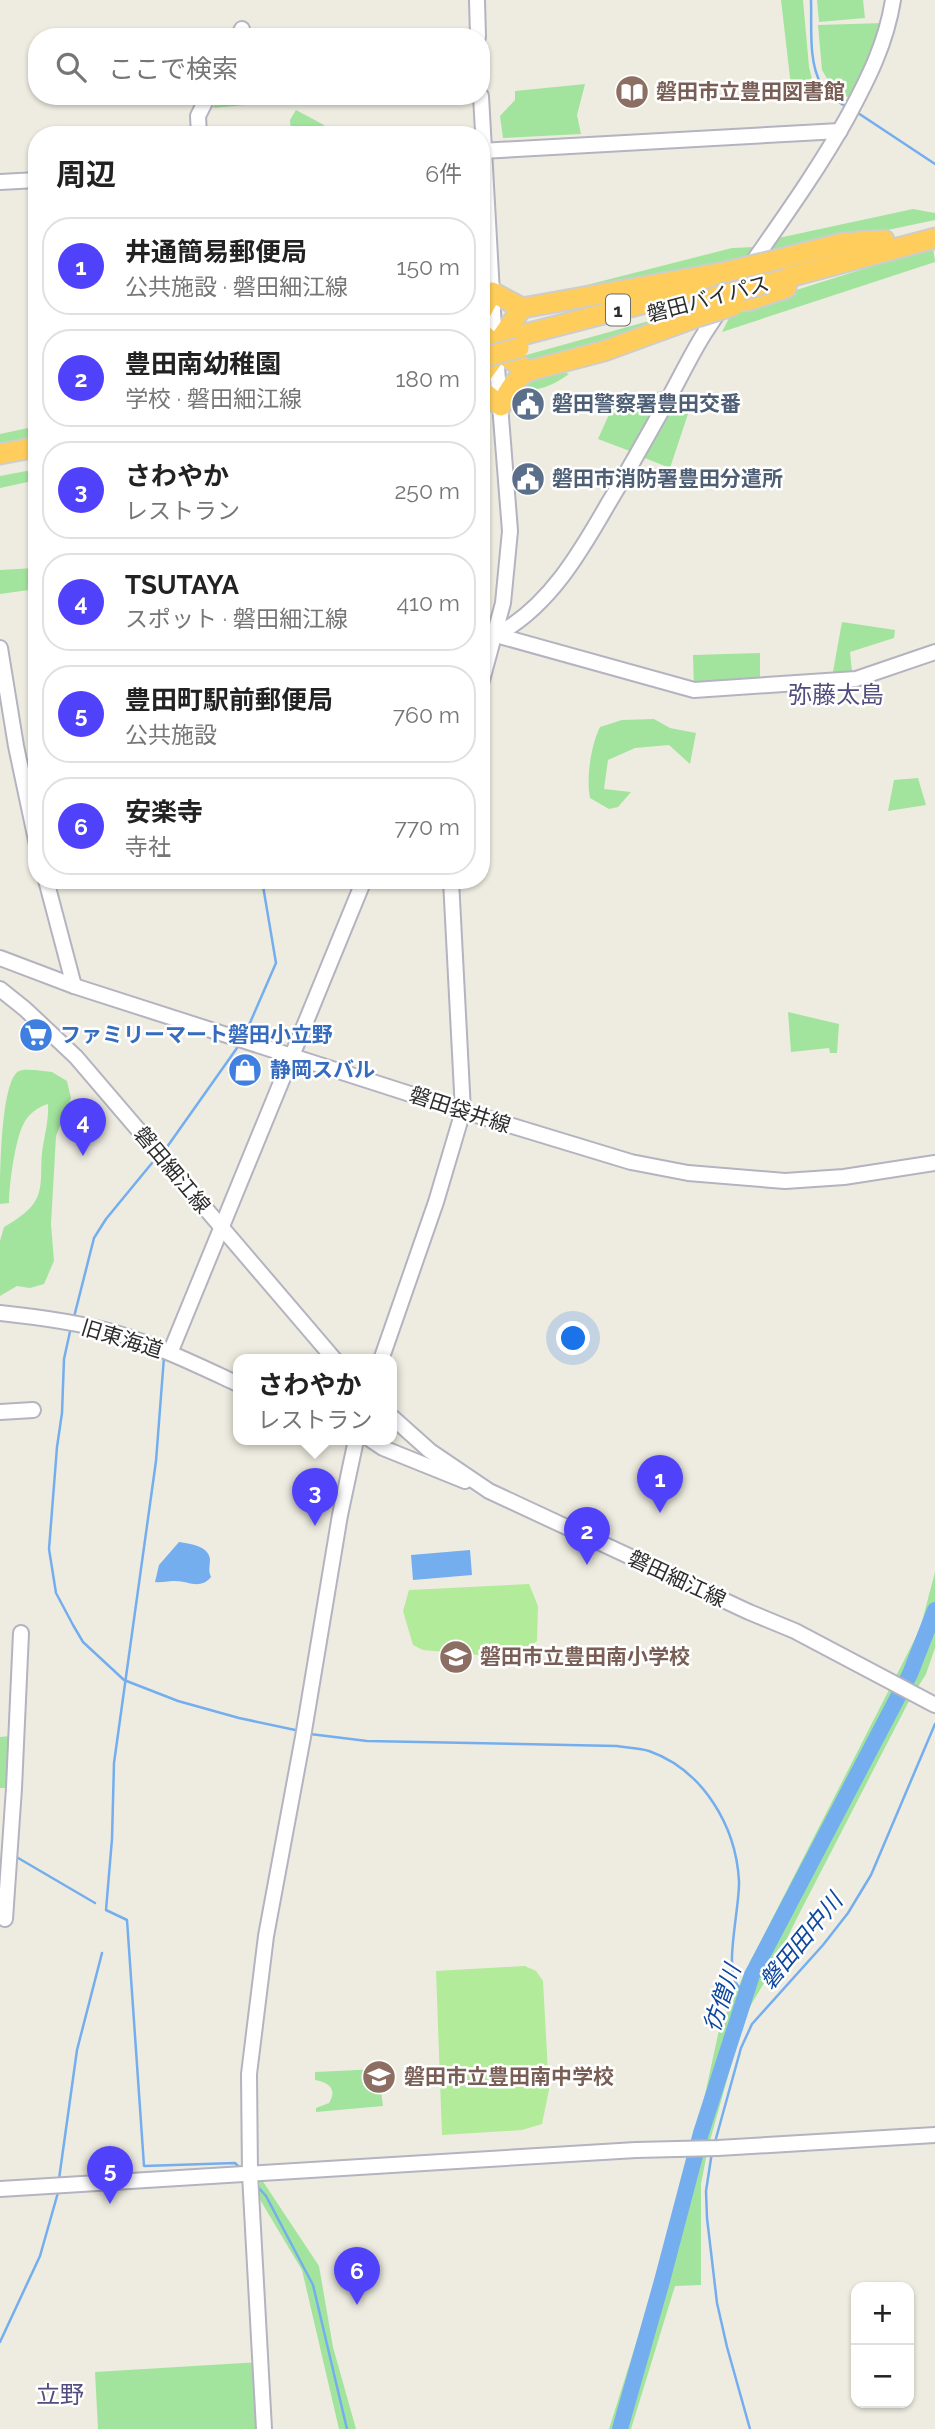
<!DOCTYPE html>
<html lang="ja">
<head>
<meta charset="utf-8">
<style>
  body { margin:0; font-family:Raleway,"Noto Sans JP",sans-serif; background:#f6f6f6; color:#222 }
  .controls { position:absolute; right:21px; bottom:21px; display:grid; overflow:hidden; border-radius:14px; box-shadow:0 2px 5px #0004 }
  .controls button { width:63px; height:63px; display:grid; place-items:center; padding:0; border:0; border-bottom:2px solid #e0e0e0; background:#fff; color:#222; font:35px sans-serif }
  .you { position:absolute; left:574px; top:1339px; width:24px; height:24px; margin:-18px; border:5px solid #fff; border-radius:50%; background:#1a73e8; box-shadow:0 0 0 10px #1a73e833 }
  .badge { display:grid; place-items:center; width:46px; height:46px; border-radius:50%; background:#5041fa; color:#fff; font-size:23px; font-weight:700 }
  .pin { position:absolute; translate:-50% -58px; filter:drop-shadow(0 2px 4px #0008) }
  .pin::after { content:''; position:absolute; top:37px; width:24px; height:21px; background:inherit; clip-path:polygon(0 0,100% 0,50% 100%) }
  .popup { position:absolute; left:233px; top:1354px; width:164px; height:91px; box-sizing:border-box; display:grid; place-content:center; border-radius:14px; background:#fff; filter:drop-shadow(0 2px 5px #0005); font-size:23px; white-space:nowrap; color:#767676 }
  .popup b { font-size:26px; color:#222 }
  .popup::after { content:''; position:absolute; left:50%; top:100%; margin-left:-14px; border:14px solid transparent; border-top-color:#fff }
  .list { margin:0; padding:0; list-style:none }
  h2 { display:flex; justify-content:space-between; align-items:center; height:91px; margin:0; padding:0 28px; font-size:30px }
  h2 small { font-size:23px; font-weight:400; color:#767676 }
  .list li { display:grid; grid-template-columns:46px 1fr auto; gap:21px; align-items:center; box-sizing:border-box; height:98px; margin:0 14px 14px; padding:0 14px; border:2px solid #e0e0e0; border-radius:28px }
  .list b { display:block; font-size:26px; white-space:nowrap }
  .list p { margin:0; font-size:23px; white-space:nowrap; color:#767676 }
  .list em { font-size:23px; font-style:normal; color:#767676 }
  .icon { flex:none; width:38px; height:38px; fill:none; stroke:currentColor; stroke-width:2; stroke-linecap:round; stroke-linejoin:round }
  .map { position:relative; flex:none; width:935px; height:2429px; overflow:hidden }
  .search { position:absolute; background:#fff; box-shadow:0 2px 5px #0004; left:28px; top:28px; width:462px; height:77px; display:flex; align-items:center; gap:18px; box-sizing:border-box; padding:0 24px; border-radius:28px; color:#767676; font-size:26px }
  .panel { position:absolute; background:#fff; box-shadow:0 2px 5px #0004; left:28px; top:126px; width:462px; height:763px; border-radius:28px }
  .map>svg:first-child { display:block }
  .green { fill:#a2e49d }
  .pitch { fill:#b2eb99 }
  .water { fill:#74aeef }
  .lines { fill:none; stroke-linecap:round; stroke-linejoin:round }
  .stream { stroke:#74aeef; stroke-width:2.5 }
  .river { stroke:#74aeef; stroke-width:16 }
  .secondary-casing { stroke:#b4b3c0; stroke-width:18 }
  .highway-casing { stroke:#cdcdcd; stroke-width:23 }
  .secondary { stroke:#fff; stroke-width:14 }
  .highway { stroke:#fecd5b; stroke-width:19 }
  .highway-bridge-casing { stroke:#cdcdcd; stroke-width:23; stroke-linecap:butt }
  .highway-bridge { stroke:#fecd5b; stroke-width:19 }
  .labels { text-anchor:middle; stroke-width:5; stroke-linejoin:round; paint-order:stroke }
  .shield { fill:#fff; stroke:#6c6c6c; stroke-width:2 }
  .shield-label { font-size:19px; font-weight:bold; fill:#2d2d2d }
  .education-label { font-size:21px; font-weight:bold; fill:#785e54; stroke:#fff; text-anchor:start }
  .street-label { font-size:21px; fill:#2d2d2d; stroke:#fff }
  .service-label { font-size:21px; font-weight:bold; fill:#4e5e75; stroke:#fff; text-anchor:start }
  .shop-label { font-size:21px; font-weight:bold; fill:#366cbe; stroke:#fff; text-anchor:start }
  .water-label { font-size:23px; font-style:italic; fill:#0e47a0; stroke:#fff }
  .quarter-label { font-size:24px; fill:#514d7e; stroke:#fff }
</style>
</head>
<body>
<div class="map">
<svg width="935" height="2429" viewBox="0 0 935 2429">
  <rect width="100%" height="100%" fill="#eeece0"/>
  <g class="green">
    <polygon points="781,0 803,0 809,67 817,99 792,95"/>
    <polygon points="817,0 863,0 865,18 819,22"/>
    <polygon points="883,23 876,45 852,100 832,87 822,70 818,25"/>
    <polygon points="585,84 577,115 581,134 503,138 500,116 515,100 515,91"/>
    <polygon points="219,96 267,96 268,103 213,108"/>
    <polygon points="296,110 324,125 322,133 324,135 291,135 290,120"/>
    <polygon points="913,209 935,213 935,220 760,257 769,240"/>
    <polygon points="754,247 743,262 569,296 571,289 732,248"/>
    <polygon points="933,247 935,262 722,332 733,310"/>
    <polygon points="678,313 677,319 531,364 519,357"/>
    <path d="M561 371 569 374C554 385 533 395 517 386L530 378Z"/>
    <polygon points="669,390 635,453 598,439 616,399"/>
    <polygon points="667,400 690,408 670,468 637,455"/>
    <polygon points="37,426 37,440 0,447 0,434"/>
    <polygon points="37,469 37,480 0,488 0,476"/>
    <polygon points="34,568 29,590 0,594 0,570"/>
    <polygon points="842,622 895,630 894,638 850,652 852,672 832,677"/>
    <polygon points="760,653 760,685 694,690 693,655"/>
    <path d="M654 719 670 728 696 733 690 764 669 745 635 748 608 760 604 789 631 792 618 807 609 809 590 798C586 778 591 745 600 727L622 720Z"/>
    <polygon points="918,778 926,805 888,811 894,780"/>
    <polygon points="788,1012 839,1024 837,1053 830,1053 829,1048 791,1052"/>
    <path d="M35 1070 52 1072 67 1081 71 1098 56 1136 51 1224 54 1261 44 1284 30 1288 17 1286 0 1296V1241L4 1227C14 1221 27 1213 34 1203 44 1189 40 1169 42 1153 44 1137 49 1121 48 1104 38 1107 28 1114 23 1125 15 1141 9 1185 9 1203L0 1204C0 1181 0 1080 19 1071 23 1069 31 1070 35 1070Z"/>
    <polygon points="935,1572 935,1648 926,1674 908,1703 797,1918 770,1973 745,2015 708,2148 701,2184 701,2285 675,2286 631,2429 609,2429 644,2318 704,2099 719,2030 745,1972 920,1629"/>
    <polygon points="10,1736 10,1788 0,1788 0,1737"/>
    <path d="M378 2069 383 2106 316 2112V2108L329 2103C338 2089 328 2082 315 2080V2072Z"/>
    <polygon points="260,2177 319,2266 333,2347 356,2429 339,2429 302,2270 259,2198"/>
    <polygon points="260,2362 265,2429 98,2429 95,2372"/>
  </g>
  <g class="pitch">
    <polygon points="529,1584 538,1606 537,1641 514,1658 423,1650 413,1645 403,1611 409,1590"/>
    <polygon points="525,1966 536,1971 543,1981 549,2090 542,2124 522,2130 442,2135 436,1971"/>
  </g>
  <g class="water">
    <path d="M179 1542C189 1544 208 1545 210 1559 210 1566 208 1570 211 1577 199 1591 188 1580 173 1581 167 1581 161 1583 155 1582L159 1565Z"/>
    <polygon points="470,1550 472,1575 413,1580 411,1555"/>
  </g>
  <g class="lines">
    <g class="stream">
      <path d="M811 0C812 26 808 61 821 84 827 93 837 101 846 107"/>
      <polyline points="855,111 935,164"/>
      <polyline points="246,1032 276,963 262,880"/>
      <polyline points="301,1054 334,972"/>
      <polyline points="271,1125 297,1063"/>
      <polyline points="167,1147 237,1048"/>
      <polyline points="74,1317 94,1238 106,1219 152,1163"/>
      <polyline points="71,1327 64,1359 62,1413 57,1447 49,1549 56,1593 73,1625 83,1642 124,1680 178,1701 239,1718 300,1731"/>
      <polyline points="164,1357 156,1461 114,1763 112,1839 106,1910 127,1920 144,2166 235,2163 240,2168"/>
      <path d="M310 1734 367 1741 617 1746C627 1748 639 1748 649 1751 703 1770 736 1826 739 1881 740 1905 725 1965 736 1983 738 1987 743 1991 747 1995"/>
      <polyline points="13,1855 95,1903"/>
      <polyline points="715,2142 741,2048 752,2024 823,1945 848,1913 871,1875 935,1724"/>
      <polyline points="712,2152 706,2191 707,2218 717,2303 727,2347 750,2429"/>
      <polyline points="59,2179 77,2050 102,1953"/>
      <polyline points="257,2186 266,2196 313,2285 347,2429"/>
      <polyline points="0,2342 40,2256 59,2189"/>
    </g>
    <polyline class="river" points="620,2429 662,2281 701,2133 752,1975 910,1674 935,1610"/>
    <g class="secondary-casing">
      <g id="secondary">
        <polyline points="477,0 478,37"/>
        <polyline points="238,37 242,29"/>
        <polyline points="481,96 494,329 510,531 503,603 481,684"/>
        <polyline points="199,135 198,116 208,96"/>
        <polyline points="481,151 840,131"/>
        <polyline points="0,182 37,180"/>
        <path d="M496 635C548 608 580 553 608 504 630 468 650 431 671 394 682 374 692 353 704 334 751 261 805 193 847 118 868 79 886 44 893 0"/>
        <polyline points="496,635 694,690 856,679 935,652"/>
        <polyline points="0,648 16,746 37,845"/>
        <polyline points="46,880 74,986"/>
        <polyline points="0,958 74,986 463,1111 631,1162 688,1173 785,1181 844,1177 935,1163"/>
        <polyline points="0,989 25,1009 76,1057 335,1360"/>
        <path d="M0 1313C38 1317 76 1322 112 1332 156 1345 197 1365 238 1384"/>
        <polyline points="170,1353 364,880"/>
        <polyline points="381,1360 436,1202 463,1111 451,880"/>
        <polyline points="0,1412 33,1410"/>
        <polyline points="392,1417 430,1451 489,1491 749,1612 795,1631 935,1705"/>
        <polyline points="371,1440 383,1448 465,1481"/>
        <polyline points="5,1919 14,1788 21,1633"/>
        <polyline points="0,2189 636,2150 718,2148 935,2135"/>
        <polyline points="264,2429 250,2174 249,2074 266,1936 303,1737 340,1515 356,1440"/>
      </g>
    </g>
    <g class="highway-casing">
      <g id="highway">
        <polyline points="780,259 843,243 884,240"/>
        <polyline points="767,283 935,238"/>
        <polyline points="746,301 786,288"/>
        <polyline points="481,313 492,292 522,308 725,272"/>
        <polyline points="481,332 507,357 528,371"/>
        <polyline points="518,336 707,287"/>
        <polyline points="481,376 492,361 496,345 522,308"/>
        <path d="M481 390 501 406C508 391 514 380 528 371L604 351 697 317"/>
        <polyline points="0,454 37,447"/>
      </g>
    </g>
    <use href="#secondary" class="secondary"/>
    <use href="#highway" class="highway"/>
    <g class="highway-bridge-casing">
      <g id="highway-bridge">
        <polyline points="725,272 780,259"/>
        <polyline points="705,300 767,283"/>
        <polyline points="697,317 735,305"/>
        <polyline points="481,358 519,348"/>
      </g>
    </g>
    <use href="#highway-bridge" class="highway-bridge"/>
  </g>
  <defs>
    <g id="library-disc" transform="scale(1.75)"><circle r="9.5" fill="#8d6e63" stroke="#fff"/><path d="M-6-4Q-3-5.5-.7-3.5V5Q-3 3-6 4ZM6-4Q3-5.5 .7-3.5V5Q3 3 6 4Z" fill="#fff"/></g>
    <g id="civic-disc" transform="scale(1.75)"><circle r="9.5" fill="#5c6f8a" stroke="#fff"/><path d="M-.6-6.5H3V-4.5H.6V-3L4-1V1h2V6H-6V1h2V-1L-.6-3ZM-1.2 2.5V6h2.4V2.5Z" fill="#fff"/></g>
    <g id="supermarket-disc" transform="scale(1.75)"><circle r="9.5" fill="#3f7fe0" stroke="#fff"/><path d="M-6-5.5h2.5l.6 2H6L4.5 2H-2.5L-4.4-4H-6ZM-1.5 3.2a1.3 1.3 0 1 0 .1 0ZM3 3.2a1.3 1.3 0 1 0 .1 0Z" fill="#fff"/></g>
    <g id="shop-disc" transform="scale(1.75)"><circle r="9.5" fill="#3f7fe0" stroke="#fff"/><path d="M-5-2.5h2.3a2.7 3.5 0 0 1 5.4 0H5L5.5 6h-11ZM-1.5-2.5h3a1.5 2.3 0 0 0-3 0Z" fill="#fff"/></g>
    <g id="school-disc" transform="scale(1.75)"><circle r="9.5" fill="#8d6e63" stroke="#fff"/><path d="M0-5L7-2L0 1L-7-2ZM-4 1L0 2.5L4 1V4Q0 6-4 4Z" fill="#fff"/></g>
  </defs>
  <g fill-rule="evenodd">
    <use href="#library-disc" x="632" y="92"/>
    <use href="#civic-disc" x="528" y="404"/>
    <use href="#civic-disc" x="528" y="479"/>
    <use href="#supermarket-disc" x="36" y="1035"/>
    <use href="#shop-disc" x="245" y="1070"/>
    <use href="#school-disc" x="456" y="1657"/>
    <use href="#school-disc" x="379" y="2077"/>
  </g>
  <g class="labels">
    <rect class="shield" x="606" y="294.5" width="24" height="31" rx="5"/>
    <g class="shield-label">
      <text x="618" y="317">1</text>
    </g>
    <g class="education-label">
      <text x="656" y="99">磐田市立豊田図書館</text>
      <text x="480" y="1664">磐田市立豊田南小学校</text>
      <text x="404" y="2084">磐田市立豊田南中学校</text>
    </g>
    <g class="street-label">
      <text transform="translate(708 299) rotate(-15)" y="7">磐田バイパス</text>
      <text transform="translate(460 1110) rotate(18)" y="7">磐田袋井線</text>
      <text transform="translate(172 1170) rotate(50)" y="7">磐田細江線</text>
      <text transform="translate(122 1339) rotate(17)" y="7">旧東海道</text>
      <text transform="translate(677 1579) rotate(25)" y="7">磐田細江線</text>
    </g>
    <g class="service-label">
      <text x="552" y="411">磐田警察署豊田交番</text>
      <text x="552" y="486">磐田市消防署豊田分遣所</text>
    </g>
    <g class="shop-label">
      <text x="60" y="1042">ファミリーマート磐田小立野</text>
      <text x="270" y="1077">静岡スバル</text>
    </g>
    <g class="water-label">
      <text transform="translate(801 1941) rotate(-51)" y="8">磐田田中川</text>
      <text transform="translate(722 1998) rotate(-71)" y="8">彷僧川</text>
    </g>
    <g class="quarter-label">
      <text x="836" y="703">弥藤太島</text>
      <text x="60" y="2403">立野</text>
    </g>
  </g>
</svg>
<div class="controls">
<button>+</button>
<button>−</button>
</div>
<div class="you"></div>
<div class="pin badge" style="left:660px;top:1513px">1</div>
<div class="pin badge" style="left:587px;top:1565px">2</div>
<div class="pin badge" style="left:315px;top:1526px">3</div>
<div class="popup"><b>さわやか</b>レストラン</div>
<div class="pin badge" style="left:83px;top:1156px">4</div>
<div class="pin badge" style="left:110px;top:2204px">5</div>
<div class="pin badge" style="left:357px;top:2305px">6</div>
<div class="search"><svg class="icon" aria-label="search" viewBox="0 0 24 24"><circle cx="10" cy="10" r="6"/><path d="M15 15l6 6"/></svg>ここで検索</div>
<section class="panel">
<h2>周辺<small>6件</small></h2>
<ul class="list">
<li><span class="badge">1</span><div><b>井通簡易郵便局</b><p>公共施設 · 磐田細江線</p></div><em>150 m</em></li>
<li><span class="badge">2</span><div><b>豊田南幼稚園</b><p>学校 · 磐田細江線</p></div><em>180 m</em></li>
<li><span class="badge">3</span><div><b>さわやか</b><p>レストラン</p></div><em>250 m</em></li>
<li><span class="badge">4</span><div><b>TSUTAYA</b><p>スポット · 磐田細江線</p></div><em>410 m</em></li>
<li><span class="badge">5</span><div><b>豊田町駅前郵便局</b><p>公共施設</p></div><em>760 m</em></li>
<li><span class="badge">6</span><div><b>安楽寺</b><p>寺社</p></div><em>770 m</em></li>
</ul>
</section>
</div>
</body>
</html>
